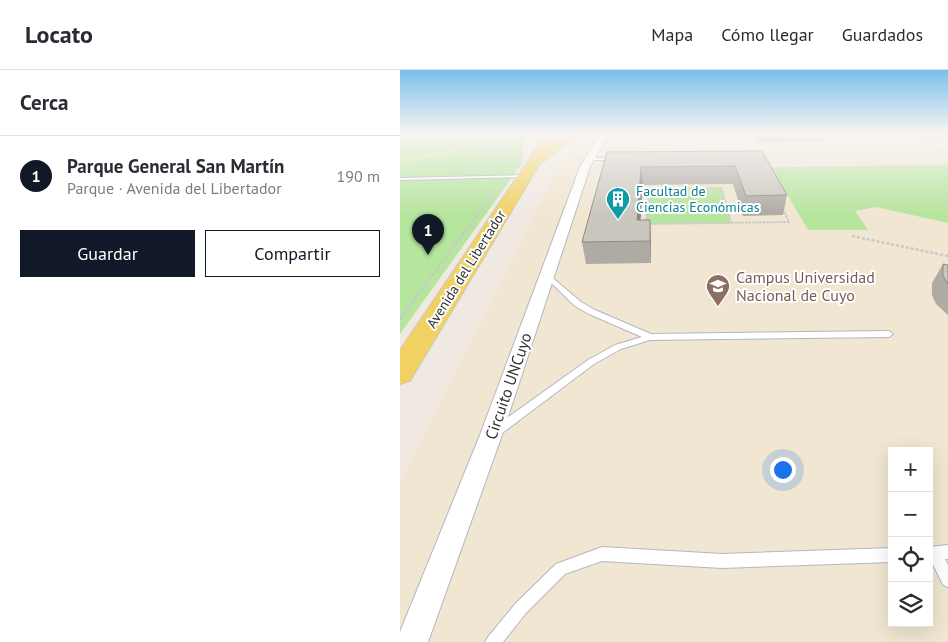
<!DOCTYPE html>
<html lang="es">
<head>
<meta charset="utf-8">
<style>
  body { margin:0; font-family:"PT Sans",sans-serif; background:#f7f7f7; color:#2b2b33 }
  .controls { position:absolute; right:15px; bottom:15px; display:grid; overflow:hidden; border-radius:0px; box-shadow:0 5px 20px #0002 }
  .controls button { width:45px; height:45px; display:grid; place-items:center; padding:0; border:0; border-bottom:1px solid #e1e1e2; background:#fff; color:#2b2b33; font:25px sans-serif }
  .you { position:absolute; left:382px; top:399px; width:18px; height:18px; margin:-12px; border:4px solid #fff; border-radius:50%; background:#1a73e8; box-shadow:0 0 0 8px #1a73e833 }
  .badge { display:grid; place-items:center; width:32px; height:32px; border-radius:50%; background:#111827; color:#fff; font-size:16px; font-weight:700 }
  .pin { position:absolute; translate:-50% -41px; filter:drop-shadow(0 1px 2px #0008) }
  .pin::after { content:''; position:absolute; top:26px; width:18px; height:15px; background:inherit; clip-path:polygon(0 0,100% 0,50% 100%) }
  .list { margin:0; padding:0; list-style:none }
  h2 { display:flex; justify-content:space-between; align-items:center; height:65px; margin:0; padding:0 20px; font-size:21px }
  h2 small { font-size:16px; font-weight:400; color:#7c7c81 }
  .list li { display:grid; grid-template-columns:32px 1fr auto; gap:15px; align-items:center; box-sizing:border-box; height:80px; padding:0 20px; border-top:1px solid #e1e1e2 }
  .list b { display:block; font-size:19px; white-space:nowrap }
  .list p { margin:0; font-size:16px; white-space:nowrap; color:#7c7c81 }
  .list em { font-size:16px; font-style:normal; color:#7c7c81 }
  .actions { display:flex; gap:10px; padding:15px 20px }
  .actions a { flex:1; padding:11px 0; border:1px solid #111827; border-radius:0px; text-align:center; font-size:18px; color:#111827 }
  .actions .main { background:#111827; color:#fff }
  .icon { flex:none; width:28px; height:28px; fill:none; stroke:currentColor; stroke-width:2; stroke-linecap:round; stroke-linejoin:round }
  .map { position:relative; flex:none; width:548px; height:572px; overflow:hidden }
  header { display:flex; align-items:center; gap:30px; box-sizing:border-box; height:70px; padding:0 25px; background:#fff; border-bottom:1px solid #e1e1e2 }
  header strong { font-size:24px }
  nav { display:flex; gap:28px; margin-inline-start:auto; font-size:18px }
  main { display:flex }
  aside { flex:1; background:#fff }
  .map>svg:first-child { display:block }
  .education { fill:#f0e6d1; fill-rule:evenodd }
  .green { fill:#b6e59e }
  .pitch { fill:#c9ec9a }
  .lines { fill:none; stroke-linecap:round; stroke-linejoin:round }
  .lane-casing { stroke:#b4b7c1; stroke-width:2 }
  .street-casing { stroke:#b4b7c1; stroke-width:2 }
  .primary-casing { stroke:#c9c9c9; stroke-width:2 }
  .path-far3 { stroke:#c9c9c9; stroke-width:1; stroke-dasharray:2 1; stroke-linecap:butt }
  .path-far2 { stroke:#c9c9c9; stroke-width:2; stroke-dasharray:2.5 1; stroke-linecap:butt }
  .path-far1 { stroke:#c9c9c9; stroke-width:2.5; stroke-dasharray:3 2; stroke-linecap:butt }
  .path { stroke:#c9c9c9; stroke-width:3; stroke-dasharray:4 2.5; stroke-linecap:butt }
  .lane { fill:#fff; fill-rule:evenodd }
  .street { fill:#fff; fill-rule:evenodd }
  .primary { fill:#f2d163; fill-rule:evenodd }
  .wall { fill:#afaba4 }
  .shaded-wall { fill:#8e8b86 }
  .building { fill:#cbc7bf; stroke:#8e8b86 }
  .labels { text-anchor:middle; stroke-width:4; stroke-linejoin:round; paint-order:stroke }
  .far-culture-label { font-size:14px; fill:#0d838f; stroke:#fff; text-anchor:start }
  .far-street-label { font-size:14px; fill:#2e2e2e; stroke:#fff }
  .education-label { font-size:16px; fill:#785e54; stroke:#fff; text-anchor:start }
  .street-label { font-size:16px; fill:#2e2e2e; stroke:#fff }
</style>
</head>
<body>
<header>
<strong>Locato</strong>
<nav><a>Mapa</a><a>Cómo llegar</a><a>Guardados</a></nav>
</header>
<main>
<aside>
<h2>Cerca<small></small></h2>
<ul class="list">
<li><span class="badge">1</span><div><b>Parque General San Martín</b><p>Parque · Avenida del Libertador</p></div><em>190 m</em></li>
</ul>
<div class="actions"><a class="main">Guardar</a><a>Compartir</a></div>
</aside>
<div class="map">
<svg width="548" height="572" viewBox="0 0 548 572">
  <rect width="100%" height="100%" fill="#efe9e1"/>
  <path class="education" d="M195 63H548V572H0V411L160 93 171 79ZM492 381H529V553H492Z"/>
  <g class="green">
    <polygon points="0,63 123,63 123,92 0,264"/>
    <polygon points="548,95 548,153 476,137 455,141 468,160 408,160 372,98"/>
    <polygon points="322,118 331,153 246,154 249,119"/>
  </g>
  <path class="pitch" d="M70 63H83V66C72 83 20 89 0 93V87C17 86 63 83 72 67Z"/>
  <g class="lines">
    <g class="lane-casing">
      <g id="lane">
        <polygon points="189,88 216,88 218,89 216,90 187,90"/>
        <polygon points="126,105 126,106 124,107 0,110 0,108"/>
        <polygon points="146,203 148,204 181,232 195,240 251,264 489,261 493,264 489,267 250,270 221,279 194,294 101,364 97,365 93,364 92,361 93,358 188,290 215,275 242,267 189,244 175,236 144,206 144,204"/>
        <polygon points="548,475 548,489 545,489 548,495 548,517 543,515 531,490 529,489 529,477"/>
        <polygon points="202,477 322,484 492,478 492,492 322,498 202,491 165,504 126,543 103,572 85,572 88,567 116,533 156,494"/>
      </g>
    </g>
    <g class="street-casing">
      <polygon id="street" points="204,63 213,63 203,74 190,97 102,365 28,572 0,572 0,562 80,365 180,97 196,71"/>
    </g>
    <g class="primary-casing">
      <polygon id="primary" points="138,63 150,63 150,75 165,63 179,63 139,95 10,311 0,314 0,280 126,94 138,74"/>
    </g>
    <g class="path-far3">
      <polyline points="514,63 548,85"/>
      <polyline points="118,87 126,63"/>
      <polyline points="369,98 548,95"/>
    </g>
    <g class="path-far2">
      <polyline points="321,117 331,153"/>
      <polyline points="246,153 249,119 322,118"/>
      <polyline points="247,154 389,152 382,137"/>
      <polyline points="63,164 96,119"/>
    </g>
    <g class="path-far1">
      <polyline points="452,166 548,186"/>
      <polyline points="11,234 64,163"/>
    </g>
    <polyline class="path" points="0,249 12,232"/>
    <use href="#lane" class="lane"/>
    <use href="#street" class="street"/>
    <use href="#primary" class="primary"/>
  </g>
  <g class="wall">
    <polygon points="354,63 427,63 425,71 359,72"/>
    <polygon points="517,63 548,63 548,68 524,69"/>
    <polygon points="362,81 387,125 383,145 343,146 333,114 243,115 240,150 251,171 251,193 186,194 182,172 207,82"/>
    <polygon points="543,194 548,195 548,245 536,234 532,225 532,213"/>
  </g>
  <g class="shaded-wall">
    <polygon points="241,97 243,115 239,171 237,150"/>
    <polygon points="250,150 251,171 251,193 250,171"/>
  </g>
  <g class="building">
    <polygon points="362,81 387,125 346,126 335,96 241,97 237,150 250,150 250,171 182,172 207,82"/>
    <polygon points="543,194 548,195 548,214 543,206"/>
  </g>
  <linearGradient id="sky" x2="0" y2="1"><stop stop-color="#7abfeb"/><stop offset="0.44" stop-color="#f8f5f2"/><stop offset="1" stop-color="#f8f5f2" stop-opacity="0"/></linearGradient>
  <rect width="548" height="144" fill="url(#sky)"/>
  <defs>
    <g id="building-pin" transform="scale(1.25)"><path d="M0 17L-7.5 6A9.5 9.5 0 1 1 7.5 6Z" fill="#0f9aa8" stroke="#fff"/><path d="M-4-6H4V6H1V3H-1V6H-4ZM-2.5-4.3h1.7v1.8h-1.7ZM.8-4.3h1.7v1.8H.8ZM-2.5-1h1.7V.8h-1.7ZM.8-1h1.7V.8H.8Z" fill="#fff"/></g>
    <g id="university-pin" transform="scale(1.25)"><path d="M0 17L-7.5 6A9.5 9.5 0 1 1 7.5 6Z" fill="#8d6e63" stroke="#fff"/><path d="M0-5L7-2L0 1L-7-2ZM-4 1L0 2.5L4 1V4Q0 6-4 4Z" fill="#fff"/></g>
  </defs>
  <g fill-rule="evenodd">
    <use href="#building-pin" x="218" y="129"/>
    <use href="#university-pin" x="318" y="216"/>
  </g>
  <g class="labels">
    <g class="far-culture-label">
      <text x="236" y="126">Facultad de<tspan x="236" dy="16">Ciencias Económicas</tspan></text>
    </g>
    <g class="far-street-label">
      <text transform="translate(66 199) rotate(-58)" y="5">Avenida del Libertador</text>
    </g>
    <g class="education-label">
      <text x="336" y="213">Campus Universidad<tspan x="336" dy="18">Nacional de Cuyo</tspan></text>
    </g>
    <g class="street-label">
      <text transform="translate(108 316) rotate(-71)" y="6">Circuito UNCuyo</text>
    </g>
  </g>
</svg>
<div class="controls">
<button>+</button>
<button>−</button>
<button><svg class="icon" aria-label="locate" viewBox="0 0 24 24"><circle cx="12" cy="12" r="6"/><path d="M12 2v4M12 18v4M2 12h4M18 12h4"/></svg></button>
<button><svg class="icon" aria-label="layers" viewBox="0 0 24 24"><path d="M12 4l9 5-9 5-9-5zM3 14l9 5 9-5"/></svg></button>
</div>
<div class="you"></div>
<div class="pin badge" style="left:28px;top:185px">1</div>
</div>
</main>
</body>
</html>
